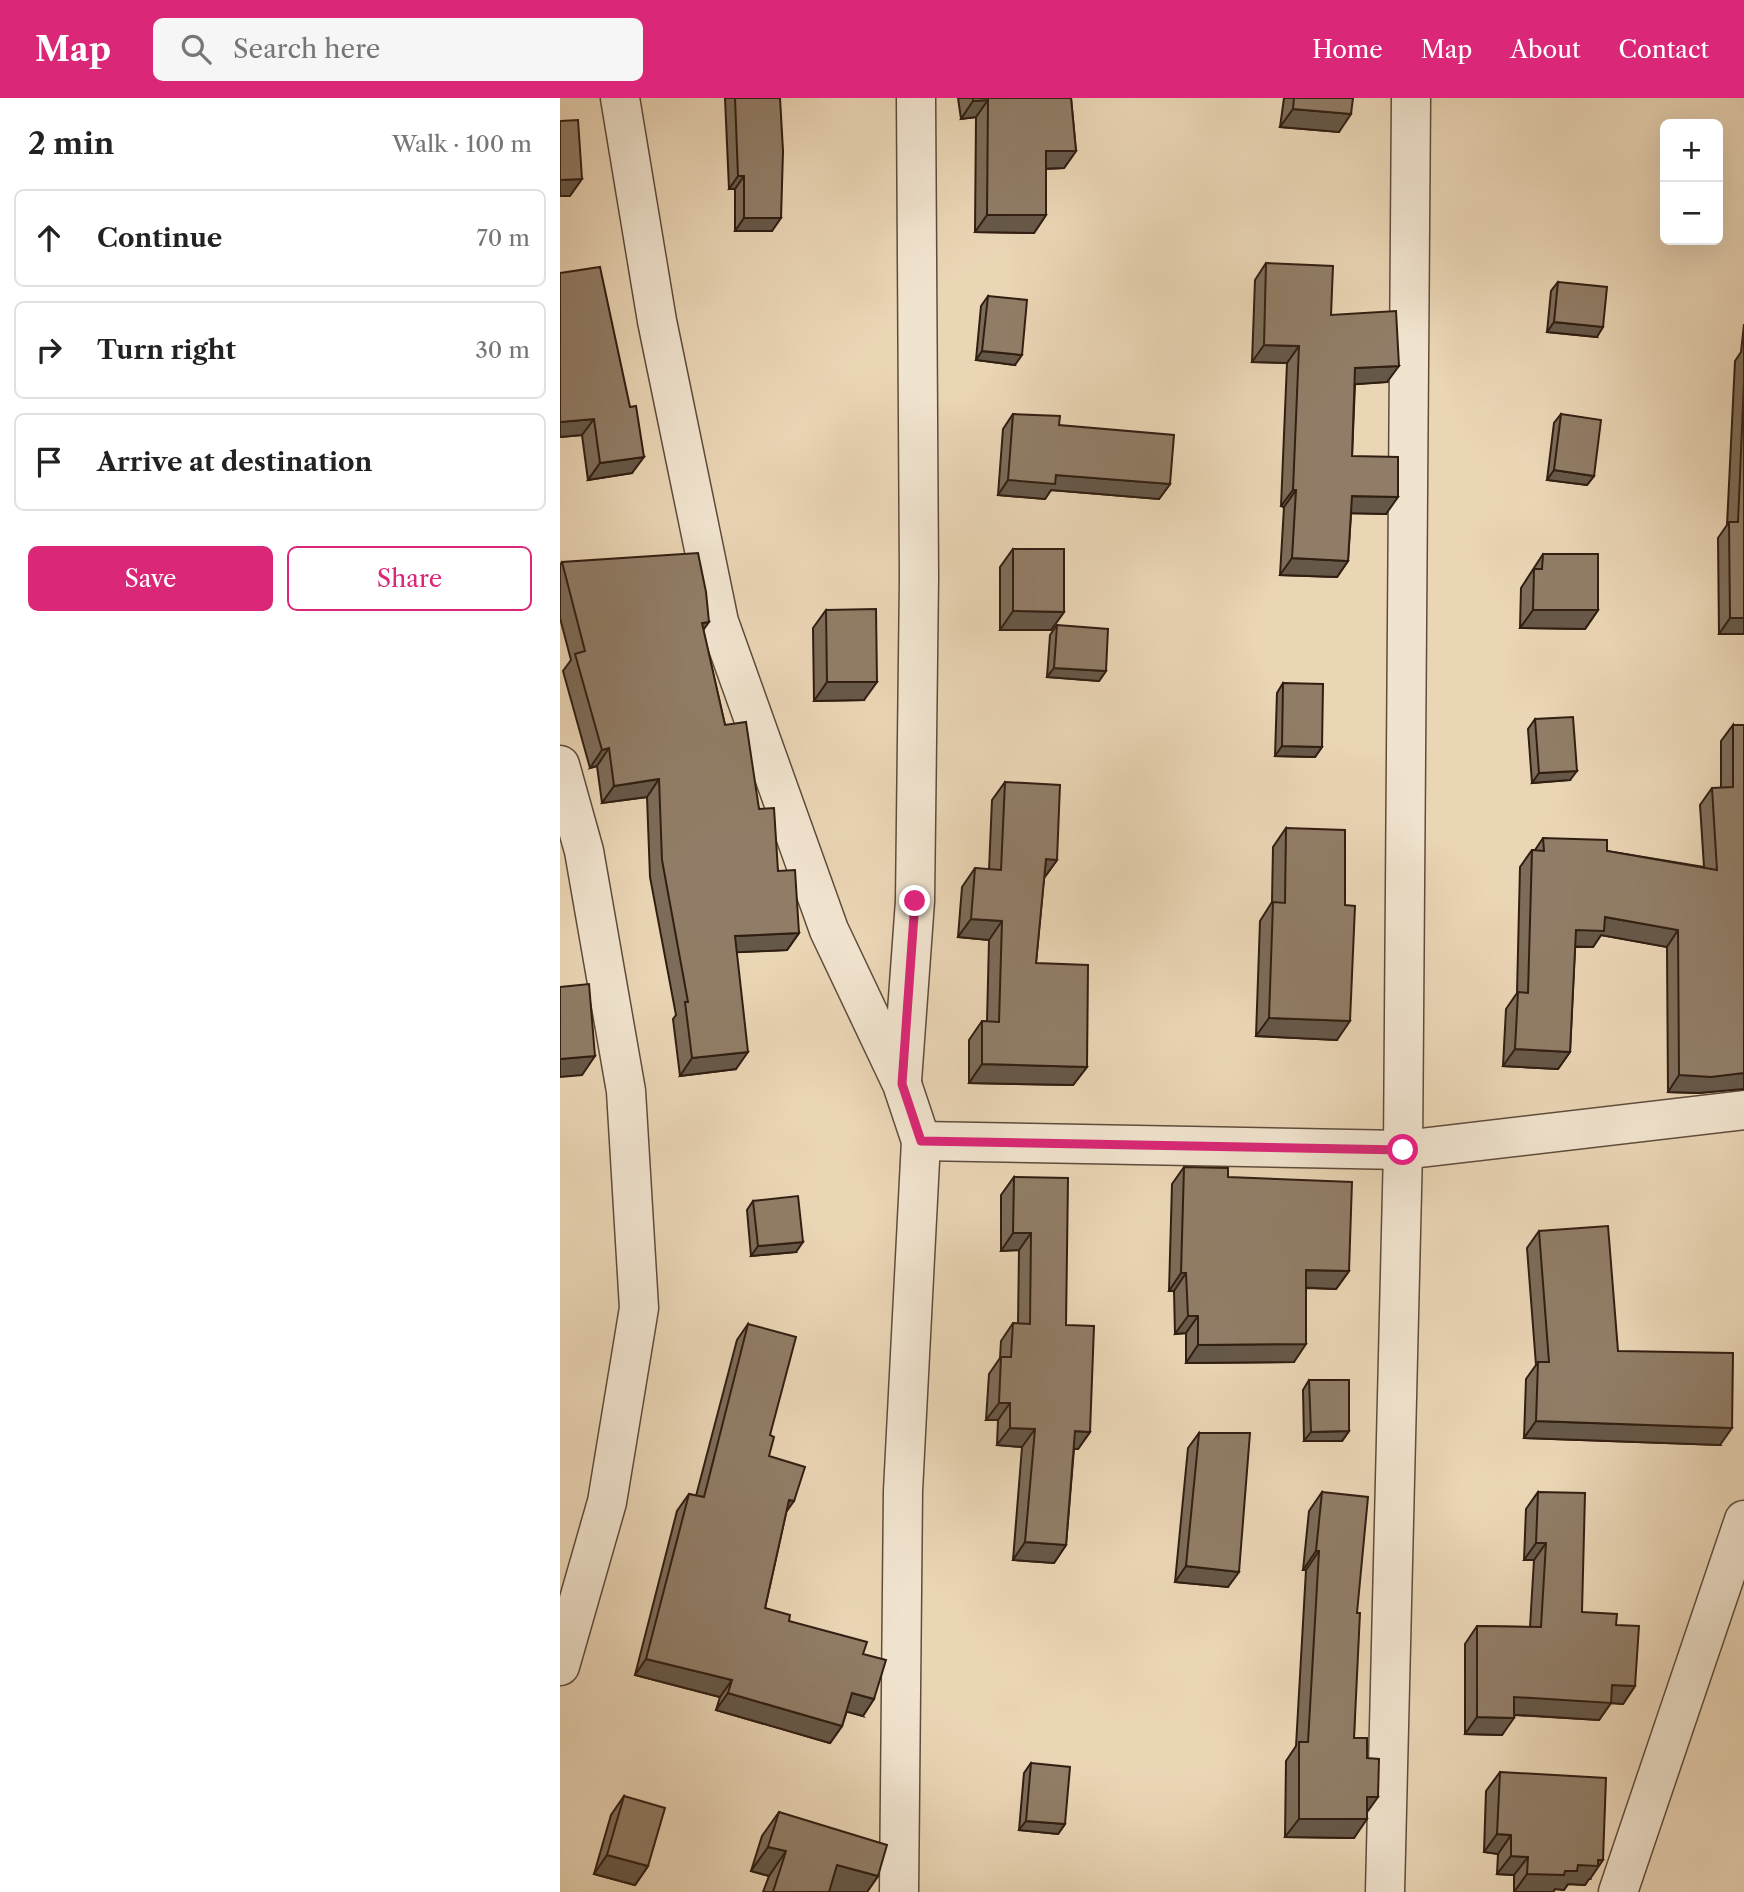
<!DOCTYPE html>
<html lang="en">
<head>
<meta charset="utf-8">
<style>
  body { margin:0; font-family:"Libre Caslon Text",serif; background:#f6f6f6; color:#222 }
  .controls { position:absolute; right:21px; top:21px; display:grid; overflow:hidden; border-radius:10px; box-shadow:0 7px 28px #0002 }
  .controls button { width:63px; height:63px; display:grid; place-items:center; padding:0; border:0; border-bottom:2px solid #e0e0e0; background:#fff; color:#222; font:35px sans-serif }
  .stop { position:absolute; width:21px; height:21px; margin:-16px; border:5px solid #db2777; border-radius:50%; background:#fff }
  .stop.end { background:#db2777; border-color:#fff; box-shadow:0 2px 7px #0008 }
  .list { margin:0; padding:0; list-style:none }
  h2 { display:flex; justify-content:space-between; align-items:center; height:91px; margin:0; padding:0 28px; font-size:30px }
  h2 small { font-size:23px; font-weight:400; color:#767676 }
  .list li { display:grid; grid-template-columns:46px 1fr auto; gap:21px; align-items:center; box-sizing:border-box; height:98px; margin:0 14px 14px; padding:0 14px; border:2px solid #e0e0e0; border-radius:10px }
  .list b { display:block; font-size:26px; white-space:nowrap }
  .list em { font-size:23px; font-style:normal; color:#767676 }
  .actions { display:flex; gap:14px; padding:21px 28px }
  .actions a { flex:1; padding:16px 0; border:2px solid #db2777; border-radius:10px; text-align:center; font-size:24px; color:#db2777 }
  .actions .main { background:#db2777; color:#fff }
  .icon { flex:none; width:38px; height:38px; fill:none; stroke:currentColor; stroke-width:2; stroke-linecap:round; stroke-linejoin:round }
  .map { position:relative; flex:none; width:1184px; height:1794px; overflow:hidden }
  header { display:flex; align-items:center; gap:42px; box-sizing:border-box; height:98px; padding:0 35px; background:#db2777; color:#fff }
  header strong { font-size:33px }
  nav { display:flex; gap:38px; margin-inline-start:auto; font-size:24px }
  .search { width:490px; height:63px; background:#f6f6f6; display:flex; align-items:center; gap:18px; box-sizing:border-box; padding:0 24px; border-radius:10px; color:#767676; font-size:26px }
  main { display:flex }
  aside { flex:1; background:#fff }
  .map>svg:first-child { display:block }
  .lines { fill:none; stroke-linecap:round; stroke-linejoin:round }
  .minor-casing { stroke:#5f4c3b; stroke-width:41 }
  .minor { stroke:#f1e4cf; stroke-width:38 }
  .wall { fill:#7d6c59; stroke:#311e12; stroke-width:2 }
  .shaded-wall { fill:#665848; stroke:#311e12; stroke-width:2 }
  .building { fill:#917d67; stroke:#311e12; stroke-width:2 }
  .route { stroke:#db2777; stroke-width:9 }
</style>
</head>
<body>
<header>
<strong>Map</strong>
<div class="search"><svg class="icon" aria-label="search" viewBox="0 0 24 24"><circle cx="10" cy="10" r="6"/><path d="M15 15l6 6"/></svg>Search here</div>
<nav><a>Home</a><a>Map</a><a>About</a><a>Contact</a></nav>
</header>
<main>
<aside>
<h2>2 min<small>Walk · 100 m</small></h2>
<ul class="list">
<li><svg class="icon" aria-label="ahead" viewBox="0 0 24 24"><path d="M12 20V5M6 11l6-6 6 6"/></svg><div><b>Continue</b></div><em>70 m</em></li>
<li><svg class="icon" aria-label="right" viewBox="0 0 24 24"><path d="M7 20v-9h11M14 6l5 5-5 5"/></svg><div><b>Turn right</b></div><em>30 m</em></li>
<li><svg class="icon" aria-label="arrive" viewBox="0 0 24 24"><path d="M6 21V4h12l-3 4 3 4H6"/></svg><div><b>Arrive at destination</b></div></li>
</ul>
<div class="actions"><a class="main">Save</a><a>Share</a></div>
</aside>
<div class="map">
<svg width="1184" height="1794" viewBox="0 0 1184 1794">
  <rect width="100%" height="100%" fill="#ead5b5"/>
  <filter id="stains"><feTurbulence type="fractalNoise" baseFrequency=".00286" numOctaves="4"/><feColorMatrix values="0 0 0 0 .2 0 0 0 0 .09 0 0 0 0 .02 0 0 0 .5 -.17"/></filter>
  <radialGradient id="worn" r=".72"><stop offset=".6" stop-color="#630" stop-opacity="0"/><stop offset="1" stop-color="#630" stop-opacity=".3"/></radialGradient>
  <g class="lines">
    <g class="minor-casing">
      <g id="minor">
        <polyline points="60,0 97,223 159,524 269,832 342,986 361,1043 343,1393 339,1794"/>
        <polyline points="0,667 24,753 66,993 79,1210 47,1404 0,1568"/>
        <polyline points="342,983 355,803 359,480 356,0"/>
        <polyline points="361,1043 843,1052 1184,1012"/>
        <polyline points="825,1794 843,1052 851,0"/>
        <polyline points="1058,1794 1184,1422"/>
      </g>
    </g>
    <use href="#minor" class="minor"/>
  </g>
  <g class="wall">
    <polygon points="165,0 220,0 212,133 175,133 175,91 169,91"/>
    <polygon points="398,0 511,0 516,53 504,70 486,71 486,117 474,135 415,134 416,19 401,21"/>
    <polygon points="724,0 793,0 779,34 720,29"/>
    <polygon points="706,165 771,217 827,284 795,286 792,358 826,416 791,415 788,463 777,479 720,477 724,409 721,408 727,265 692,264 695,182"/>
    <polygon points="0,175 72,375 28,382 22,337 0,339"/>
    <polygon points="998,184 1037,239 987,234 991,193"/>
    <polygon points="428,198 455,267 416,262 421,208"/>
    <polygon points="1184,226 1184,536 1159,536 1158,440 1167,427 1175,263 1181,254"/>
    <polygon points="453,316 499,327 610,386 599,401 491,392 485,401 438,397 443,331"/>
    <polygon points="1001,316 1034,378 1027,387 987,382 994,325"/>
    <polygon points="453,451 504,514 491,532 440,532 440,469"/>
    <polygon points="983,456 1038,512 1025,531 960,530 961,490"/>
    <polygon points="2,464 143,532 165,627 199,711 218,773 239,835 227,852 177,854 176,971 120,978 113,921 116,917 90,779 87,699 42,705 37,668 30,670 3,573 11,562 0,520 0,467"/>
    <polygon points="266,512 304,602 254,603 253,530"/>
    <polygon points="497,527 546,573 539,583 487,579 490,537"/>
    <polygon points="723,585 762,649 755,659 715,658 717,595"/>
    <polygon points="975,621 1010,682 972,685 968,631"/>
    <polygon points="1173,627 1182,990 1139,995 1108,994 1107,849 1041,837 1033,849 1015,849 1010,954 998,971 943,968 946,911 957,895 960,769 972,752 975,752 983,740 1047,753 1144,769 1140,707 1152,690 1161,690 1161,643"/>
    <polygon points="445,684 497,762 484,780 476,865 527,969 513,987 409,985 409,942 422,923 427,924 429,842 398,839 402,789 415,770 429,772 432,702"/>
    <polygon points="726,730 777,942 696,938 700,823 712,804 713,749"/>
    <polygon points="624,1069 789,1173 776,1191 746,1190 734,1264 626,1265 626,1235 615,1236 614,1193 609,1193 612,1086"/>
    <polygon points="454,1079 506,1227 530,1334 518,1351 514,1351 506,1447 494,1465 453,1462 462,1349 437,1347 438,1322 426,1322 429,1276 440,1260 441,1243 453,1225 458,1226 459,1152 441,1153 441,1097"/>
    <polygon points="193,1103 236,1154 191,1158 187,1112"/>
    <polygon points="979,1133 1058,1253 1160,1347 964,1340 966,1281 976,1267 967,1150"/>
    <polygon points="188,1226 210,1337 209,1358 226,1415 205,1510 229,1523 303,1618 287,1613 282,1628 270,1645 156,1612 160,1599 75,1577 117,1413 129,1396 136,1398 177,1242"/>
    <polygon points="749,1282 789,1333 782,1343 744,1343 743,1292"/>
    <polygon points="639,1335 668,1489 615,1484 628,1350"/>
    <polygon points="762,1394 797,1515 794,1640 807,1715 794,1740 725,1739 726,1663 736,1648 746,1472 743,1472 749,1413"/>
    <polygon points="978,1394 1022,1514 1056,1527 1075,1588 1063,1606 1051,1605 1039,1622 954,1617 942,1637 905,1636 905,1546 917,1528 970,1529 974,1462 964,1462 966,1411"/>
    <polygon points="471,1665 505,1726 498,1736 459,1732 464,1675"/>
    <polygon points="940,1674 1030,1781 1029,1781 1025,1787 1008,1786 1004,1792 995,1791 993,1794 954,1794 954,1777 937,1776 938,1756 924,1754 926,1693"/>
    <polygon points="64,1698 88,1768 75,1787 34,1776 51,1717"/>
    <polygon points="219,1714 318,1778 307,1794 203,1794 209,1778 191,1773 202,1738"/>
  </g>
  <g class="shaded-wall">
    <polygon points="428,2 416,19 401,21 413,3"/>
    <polygon points="733,11 791,16 779,34 720,29"/>
    <polygon points="486,53 516,53 504,70 474,71"/>
    <polygon points="178,78 184,78 175,91 169,91"/>
    <polygon points="22,81 10,98 0,98 0,82"/>
    <polygon points="427,117 486,117 474,135 415,134"/>
    <polygon points="184,120 221,120 212,133 175,133"/>
    <polygon points="994,224 1043,229 1037,239 987,234"/>
    <polygon points="704,247 739,248 727,265 692,264"/>
    <polygon points="422,253 462,257 455,267 416,262"/>
    <polygon points="839,268 827,284 783,287 795,270"/>
    <polygon points="34,321 22,337 0,339 0,324"/>
    <polygon points="84,359 72,375 28,382 40,365"/>
    <polygon points="994,372 1034,378 1027,387 987,382"/>
    <polygon points="496,377 610,386 599,401 491,392 485,401 438,397 448,382"/>
    <polygon points="733,392 736,392 724,409 721,408"/>
    <polygon points="792,398 838,399 826,416 780,415"/>
    <polygon points="732,460 788,463 777,479 720,477"/>
    <polygon points="973,512 1038,512 1025,531 960,530"/>
    <polygon points="453,513 504,514 491,532 440,532"/>
    <polygon points="1170,520 1184,520 1184,536 1159,536"/>
    <polygon points="149,524 137,541 142,525"/>
    <polygon points="494,570 546,573 539,583 487,579"/>
    <polygon points="267,584 317,584 304,602 254,603"/>
    <polygon points="722,648 762,649 755,659 715,658"/>
    <polygon points="49,650 37,668 30,670 42,652"/>
    <polygon points="1017,673 1010,682 972,685 979,675"/>
    <polygon points="99,681 87,699 42,705 54,688"/>
    <polygon points="486,761 497,762 484,780"/>
    <polygon points="1045,819 1118,832 1107,849 1041,837 1033,849 1004,848 1016,832"/>
    <polygon points="411,821 442,823 429,842 398,839"/>
    <polygon points="239,835 227,852 163,855 175,838"/>
    <polygon points="709,920 790,923 777,942 696,938"/>
    <polygon points="955,951 1010,954 998,971 943,968"/>
    <polygon points="188,954 176,971 120,978 132,960"/>
    <polygon points="35,958 22,977 0,979 0,961"/>
    <polygon points="422,966 527,969 513,987 409,985"/>
    <polygon points="1184,975 1184,991 1139,995 1108,994 1119,977"/>
    <polygon points="453,1135 471,1135 459,1152 441,1153"/>
    <polygon points="243,1144 236,1154 191,1158 198,1148"/>
    <polygon points="746,1172 789,1173 776,1191 734,1189"/>
    <polygon points="621,1175 626,1175 614,1193 609,1193"/>
    <polygon points="628,1218 638,1218 626,1235 615,1236"/>
    <polygon points="746,1246 734,1264 626,1265 638,1247"/>
    <polygon points="439,1305 450,1305 438,1322 426,1322"/>
    <polygon points="976,1323 1172,1330 1160,1347 964,1340"/>
    <polygon points="450,1330 475,1331 462,1349 437,1347"/>
    <polygon points="515,1333 530,1334 518,1351 503,1350"/>
    <polygon points="789,1333 782,1343 744,1343 751,1334"/>
    <polygon points="229,1402 234,1403 222,1420"/>
    <polygon points="465,1444 506,1447 494,1465 453,1462"/>
    <polygon points="976,1445 986,1445 974,1462 964,1462"/>
    <polygon points="756,1453 759,1453 746,1472 743,1472"/>
    <polygon points="626,1468 679,1474 668,1489 615,1484"/>
    <polygon points="86,1561 172,1582 160,1599 75,1577"/>
    <polygon points="1052,1587 1075,1588 1063,1606 1051,1605 1039,1622 942,1616 954,1599"/>
    <polygon points="168,1595 282,1628 270,1645 156,1612"/>
    <polygon points="292,1595 314,1601 303,1618 280,1612"/>
    <polygon points="917,1619 954,1620 942,1637 905,1636"/>
    <polygon points="807,1699 818,1699 805,1717"/>
    <polygon points="739,1721 807,1721 794,1740 725,1739"/>
    <polygon points="466,1723 505,1726 498,1736 459,1732"/>
    <polygon points="937,1736 951,1737 938,1756 924,1754"/>
    <polygon points="208,1749 226,1753 209,1778 191,1773"/>
    <polygon points="47,1757 88,1768 75,1787 34,1776"/>
    <polygon points="951,1758 968,1759 954,1777 937,1776"/>
    <polygon points="1038,1762 1043,1762 1030,1781 1029,1781 1025,1787 1008,1786 1004,1792 995,1791 993,1794 954,1794 967,1776 1005,1773 1018,1767"/>
    <polygon points="277,1767 318,1778 307,1794 267,1794"/>
  </g>
  <g class="building">
    <polygon points="175,0 220,0 223,53 221,120 184,120 184,78 178,78"/>
    <polygon points="413,0 511,0 516,53 486,53 486,117 427,117 428,2 413,3"/>
    <polygon points="734,0 793,0 791,16 733,11"/>
    <polygon points="18,22 22,81 0,82 0,23"/>
    <polygon points="706,165 773,168 771,217 836,213 839,268 795,270 792,358 838,359 838,399 792,398 788,463 732,460 736,392 733,392 739,248 704,247"/>
    <polygon points="40,169 70,309 76,308 84,359 40,365 34,321 0,324 0,175"/>
    <polygon points="998,184 1047,189 1043,229 994,224"/>
    <polygon points="428,198 467,202 462,257 422,253"/>
    <polygon points="1184,282 1184,520 1170,520 1169,424 1178,424"/>
    <polygon points="453,316 500,318 499,327 614,337 610,386 496,377 495,386 448,382"/>
    <polygon points="1001,316 1041,322 1034,378 994,372"/>
    <polygon points="453,451 504,451 504,514 453,513"/>
    <polygon points="138,455 146,494 149,524 142,525 165,627 186,624 199,711 214,710 218,773 235,772 239,835 175,838 188,954 132,960 125,904 128,904 102,762 99,681 54,688 49,650 42,652 15,556 25,553 2,464"/>
    <polygon points="983,456 1038,456 1038,512 973,512 974,471 982,471"/>
    <polygon points="316,511 317,584 267,584 266,512"/>
    <polygon points="497,527 548,531 546,573 494,570"/>
    <polygon points="723,585 763,586 762,649 722,648"/>
    <polygon points="1013,619 1017,673 979,675 975,621"/>
    <polygon points="1173,627 1184,627 1184,975 1151,979 1119,977 1118,832 1045,819 1044,833 1016,832 1010,954 955,951 958,894 968,895 972,752 984,753 983,740 1047,742 1047,753 1157,772 1152,690 1173,689"/>
    <polygon points="445,684 500,687 497,762 486,761 476,865 528,867 527,969 422,966 422,923 439,924 442,823 411,821 415,770 441,772"/>
    <polygon points="726,730 785,732 785,807 795,808 790,923 709,920 713,804 725,805"/>
    <polygon points="29,886 35,958 0,961 0,889"/>
    <polygon points="624,1069 668,1070 668,1079 792,1084 789,1173 746,1172 746,1246 638,1247 638,1218 628,1218 626,1175 621,1175"/>
    <polygon points="454,1079 508,1080 506,1227 534,1228 530,1334 515,1333 506,1447 465,1444 475,1331 450,1330 450,1305 439,1305 441,1259 451,1259 453,1225 470,1226 471,1135 453,1135"/>
    <polygon points="238,1098 243,1144 198,1148 193,1103"/>
    <polygon points="1048,1128 1058,1253 1173,1255 1172,1330 976,1323 978,1264 989,1264 979,1133"/>
    <polygon points="188,1226 236,1239 210,1337 214,1339 209,1358 245,1369 234,1403 229,1402 205,1510 230,1517 229,1523 307,1544 303,1556 326,1562 314,1601 292,1595 282,1628 168,1595 172,1582 86,1561 129,1396 144,1399"/>
    <polygon points="749,1282 789,1282 789,1333 751,1334"/>
    <polygon points="639,1335 690,1335 679,1474 626,1468"/>
    <polygon points="762,1394 808,1399 797,1515 800,1515 794,1640 807,1640 807,1660 819,1661 818,1699 807,1699 807,1721 739,1721 739,1644 748,1644 759,1453 756,1453"/>
    <polygon points="978,1394 1025,1395 1022,1514 1057,1516 1056,1527 1079,1528 1075,1588 1052,1587 1051,1605 954,1599 954,1620 917,1619 917,1528 981,1529 986,1445 976,1445"/>
    <polygon points="471,1665 510,1669 505,1726 466,1723"/>
    <polygon points="940,1674 1046,1680 1043,1762 1038,1762 1038,1768 1018,1767 1017,1773 1005,1773 1004,1777 967,1776 968,1759 951,1758 951,1737 937,1736"/>
    <polygon points="64,1698 105,1710 88,1768 47,1757"/>
    <polygon points="219,1714 327,1747 318,1778 277,1767 269,1794 213,1794 226,1753 208,1749"/>
  </g>
  <g class="lines">
    <polyline class="route" points="355,803 342,986 361,1043 843,1052"/>
  </g>
  <rect width="100%" height="100%" filter="url(#stains)"/>
  <rect width="100%" height="100%" fill="url(#worn)"/>
</svg>
<div class="controls">
<button>+</button>
<button>−</button>
</div>
<div class="stop" style="left:843px;top:1052px"></div>
<div class="stop end" style="left:355px;top:803px"></div>
</div>
</main>
</body>
</html>
